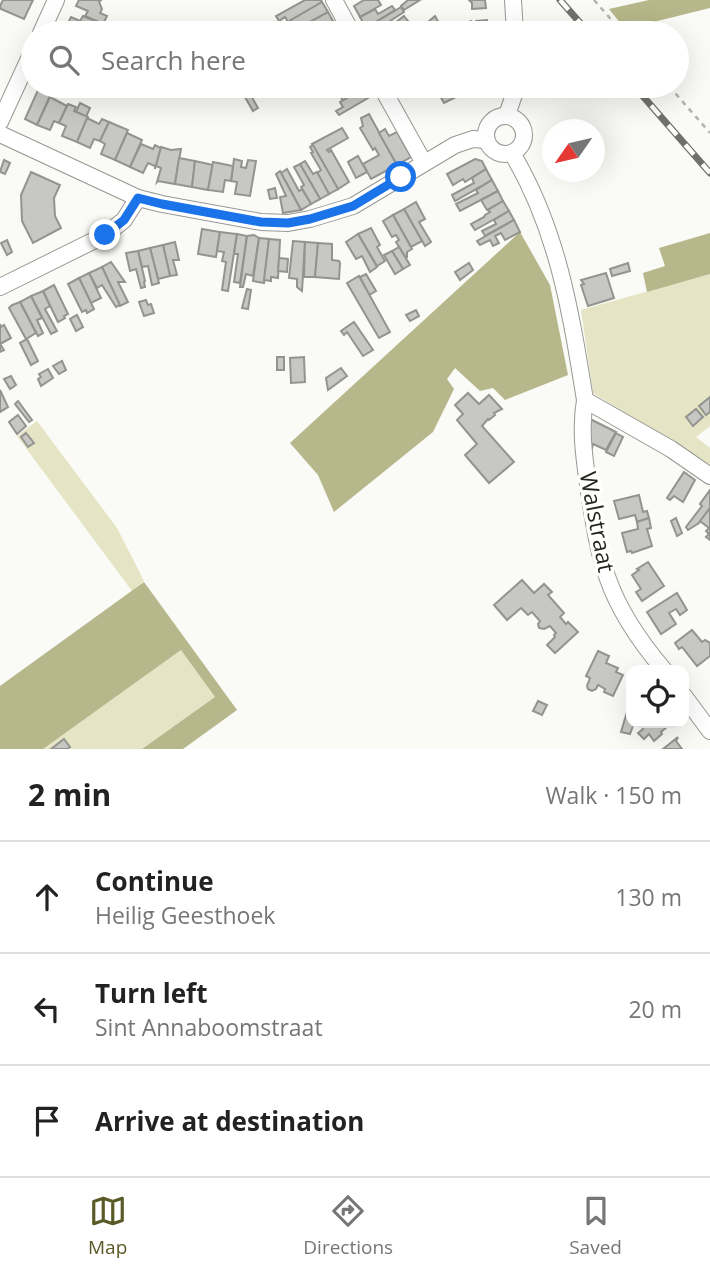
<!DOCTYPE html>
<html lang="en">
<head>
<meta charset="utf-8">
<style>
  body { margin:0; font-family:"Open Sans",sans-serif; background:#f6f6f6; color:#222 }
  .controls { position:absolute; right:21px; bottom:21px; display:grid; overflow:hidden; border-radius:14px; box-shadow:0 7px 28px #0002 }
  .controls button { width:63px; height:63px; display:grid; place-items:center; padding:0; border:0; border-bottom:2px solid #e0e0e0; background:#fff; color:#222; font:35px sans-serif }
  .compass { position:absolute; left:542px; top:119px; width:63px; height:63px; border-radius:50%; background:#fff; box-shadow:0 7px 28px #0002; rotate:236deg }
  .stop { position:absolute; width:21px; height:21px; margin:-16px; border:5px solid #1a73e8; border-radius:50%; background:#fff }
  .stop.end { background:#1a73e8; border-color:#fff; box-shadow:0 2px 7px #0008 }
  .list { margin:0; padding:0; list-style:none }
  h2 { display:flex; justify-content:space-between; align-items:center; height:91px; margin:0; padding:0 28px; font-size:30px }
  h2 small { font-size:23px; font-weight:400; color:#767676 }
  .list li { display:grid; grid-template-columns:46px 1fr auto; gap:21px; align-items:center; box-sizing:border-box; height:112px; padding:0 28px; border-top:2px solid #e0e0e0 }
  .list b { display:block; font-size:26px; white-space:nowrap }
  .list p { margin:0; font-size:23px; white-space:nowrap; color:#767676 }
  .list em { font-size:23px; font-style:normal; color:#767676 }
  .icon { flex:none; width:38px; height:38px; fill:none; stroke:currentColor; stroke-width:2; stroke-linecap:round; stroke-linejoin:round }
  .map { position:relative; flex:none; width:710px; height:749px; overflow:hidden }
  .search { position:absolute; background:#fff; box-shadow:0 7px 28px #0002; left:21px; right:21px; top:21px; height:77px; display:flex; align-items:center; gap:18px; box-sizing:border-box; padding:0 24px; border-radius:38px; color:#767676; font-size:26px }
  .sheet { height:427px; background:#fff }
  nav { display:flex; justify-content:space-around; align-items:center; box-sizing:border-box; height:98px; border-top:2px solid #e0e0e0; background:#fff; font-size:19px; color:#767676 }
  nav a { display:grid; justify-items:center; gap:4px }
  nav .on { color:#5a5a26 }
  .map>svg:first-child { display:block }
  .green { fill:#e5e5c5 }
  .forest { fill:#b6b78a }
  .building { fill:#c7c7c3; stroke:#939490; stroke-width:2 }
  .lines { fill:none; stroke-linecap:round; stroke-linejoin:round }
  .minor-casing { stroke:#979793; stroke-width:18 }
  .path { stroke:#b3b3b0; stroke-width:2.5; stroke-dasharray:5 5; stroke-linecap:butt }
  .minor { stroke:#fff; stroke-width:16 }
  .rail-casing { stroke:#70706d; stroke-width:7 }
  .rail { stroke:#fffffe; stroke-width:4.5; stroke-dasharray:13; stroke-linecap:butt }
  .route { stroke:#1a73e8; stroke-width:9 }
  .labels { text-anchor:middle; stroke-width:7; stroke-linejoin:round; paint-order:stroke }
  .street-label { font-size:23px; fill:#252523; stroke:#fffffe }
</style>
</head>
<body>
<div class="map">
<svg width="710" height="749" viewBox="0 0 710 749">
  <rect width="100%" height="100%" fill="#fafaf6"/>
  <g class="green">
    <polygon points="710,274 710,426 696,437 710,448 710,468 684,449 593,393 581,310"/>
    <polygon points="37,421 117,528 144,581 132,591 17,436"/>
    <polygon points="181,650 215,697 142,749 43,749"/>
  </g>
  <g class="forest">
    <polygon points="649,0 710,0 710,8 625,29 609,9"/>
    <polygon points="520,232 550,285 568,375 505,400 493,388 480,391 455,368 447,379 454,389 433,432 334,512 318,475 290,443"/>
    <polygon points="710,233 710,274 647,292 643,273 665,266 659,248"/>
    <polygon points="144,582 237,710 183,749 142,749 215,697 181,650 43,749 0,749 0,686"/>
  </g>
  <g class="building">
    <polygon points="3,0 33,0 24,19 1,9 0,6"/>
    <polygon points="79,0 101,0 99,2 102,9 100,13 107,16 103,24 85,16 88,11 76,6"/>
    <polygon points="305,0 321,0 322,2 288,22 285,17 279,21 276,16"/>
    <polygon points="364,0 378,0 381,5 360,17 354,6"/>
    <polygon points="408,0 420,0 404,10 401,6"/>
    <polygon points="469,0 485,0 486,8 472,9 472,3"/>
    <polygon points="322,2 328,12 297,30 291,20"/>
    <polygon points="392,6 395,10 366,28 360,17 375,9 378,14"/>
    <polygon points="401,7 404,12 384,25 387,30 382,33 369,33 366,28"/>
    <polygon points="328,12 333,21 309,33 304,25"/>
    <polygon points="83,16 103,24 99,33 63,33 71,17 80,21"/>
    <polygon points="404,16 408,21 403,25 406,29 401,33 382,33"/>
    <polygon points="435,16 443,30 441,31 442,33 435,33 428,22"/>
    <polygon points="487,20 487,33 457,33 457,29 471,21 474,24 476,21"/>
    <polygon points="333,21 338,30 332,33 311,33"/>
    <polygon points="347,86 368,86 343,101 337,91"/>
    <polygon points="368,86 370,86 375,94 339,115 336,111 343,107 340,102"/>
    <polygon points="425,86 453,86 458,96 444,103 436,89 429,93"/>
    <polygon points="38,90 50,96 37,125 25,119"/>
    <polygon points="250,94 258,108 253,111 245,97"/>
    <polygon points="50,97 67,106 59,123 54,121 50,130 37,125"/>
    <polygon points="80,103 90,108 86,117 76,112"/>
    <polygon points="68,104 76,107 74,111 88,117 77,142 62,136 66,126 59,123"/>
    <polygon points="369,114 397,165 371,179 363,164 379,155 375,148 373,150 360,128 363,126 361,118"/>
    <polygon points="87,118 99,124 102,119 109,122 100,141 94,139 90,148 77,142"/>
    <polygon points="109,122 128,130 115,160 101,154 105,144 100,141"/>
    <polygon points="342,128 348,138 327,150 329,152 331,150 349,182 338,189 312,144"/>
    <polygon points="385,129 389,136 397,132 411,157 397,165 379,133"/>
    <polygon points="127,133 142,140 130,167 115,160"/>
    <polygon points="141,144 153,149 155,145 161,148 155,169 155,166 148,163 143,173 130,167"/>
    <polygon points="313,145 338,189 329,194 317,173 321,170 311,153 313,152 310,147"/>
    <polygon points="161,147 171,150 181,149 175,184 158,181 157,182 161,168 156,166"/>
    <polygon points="358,156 367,172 356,178 348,162"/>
    <polygon points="179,158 195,161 192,187 175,184"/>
    <polygon points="234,159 242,161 241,167 246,168 248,160 256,161 250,196 235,194 237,182 231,181"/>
    <polygon points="475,159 482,161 486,169 465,182 463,179 453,185 447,174"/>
    <polygon points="4,160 10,163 5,174 0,172"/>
    <polygon points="195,161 213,165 208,190 192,187"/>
    <polygon points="305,161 313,174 317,172 329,194 320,199 300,164"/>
    <polygon points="213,162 233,166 231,181 225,180 223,192 208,190"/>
    <polygon points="300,164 320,199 311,204 301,187 304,185 294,167"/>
    <polygon points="287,169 299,191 302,189 311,204 301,210 281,173"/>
    <polygon points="486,169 492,180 455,201 452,195 474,183 472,178"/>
    <polygon points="280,171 281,173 301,210 283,213 280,197 286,196 276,174"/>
    <polygon points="31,172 60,185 54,198 55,216 61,228 33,243 22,221 21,195"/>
    <polygon points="492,180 498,191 460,211 456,204 478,193 476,190"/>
    <polygon points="275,188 277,198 270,199 268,190"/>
    <polygon points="498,191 503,201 487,210 481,200"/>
    <polygon points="503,201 509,211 475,230 471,224 484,217 485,215 490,212 488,210"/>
    <polygon points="416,202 425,219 419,222 431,242 425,246 404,209"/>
    <polygon points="404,209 422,241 411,247 393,215"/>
    <polygon points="509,211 514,220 485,236 482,231 496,224 494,220"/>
    <polygon points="393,215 412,249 407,252 407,257 406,258 396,242 399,240 396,235 392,237 383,221"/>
    <polygon points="514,220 520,232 505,240 501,233 495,236 499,243 493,246 490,240 480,245 477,241"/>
    <polygon points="371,228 380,245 377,247 385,261 377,266 358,234"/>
    <polygon points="202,229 220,232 216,257 198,254"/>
    <polygon points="220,232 237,234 228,291 222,290 226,262 222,261 224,252 217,251"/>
    <polygon points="237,234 247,236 240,283 234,282 238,254 234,254"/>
    <polygon points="358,234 377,267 370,272 362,256 356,259 346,242"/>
    <polygon points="254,235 259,238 253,276 246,274 243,287 240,287 247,236"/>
    <polygon points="259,238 269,239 264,283 253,281"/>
    <polygon points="269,239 280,240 278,278 271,277 271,281 264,280"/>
    <polygon points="7,240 12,252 7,255 1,243"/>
    <polygon points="293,241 305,242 302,291 297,287 297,279 289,278"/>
    <polygon points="175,242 179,260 173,260 177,275 170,276 163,245"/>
    <polygon points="305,242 318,243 315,277 304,277"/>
    <polygon points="318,243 332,244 332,260 339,261 340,263 339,279 315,277"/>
    <polygon points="163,245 170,276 158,279 150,248"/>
    <polygon points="399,247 410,265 403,269 392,251"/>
    <polygon points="150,248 159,283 152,285 148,266 142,267 138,251"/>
    <polygon points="138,251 145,281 144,282 145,287 141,288 136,269 130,271 126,253"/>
    <polygon points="392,251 403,269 395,274 384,255"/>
    <polygon points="279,258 288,259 287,272 278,271"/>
    <polygon points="111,262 125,282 118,282 128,302 120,306 102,267"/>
    <polygon points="469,263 473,270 460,280 455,272"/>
    <polygon points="628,263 630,271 612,276 610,269"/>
    <polygon points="102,267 120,305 116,307 102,285 97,288 89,273"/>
    <polygon points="89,273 101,298 91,303 79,278"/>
    <polygon points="606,273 614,298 588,306 581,285 584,284 581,280"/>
    <polygon points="366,274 376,291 369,295 360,277"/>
    <polygon points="359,276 390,332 379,338 347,283"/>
    <polygon points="79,278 94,309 87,313 86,310 82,312 68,284"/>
    <polygon points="54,285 68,314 64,316 65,318 58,322 43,291"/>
    <polygon points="247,289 251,290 248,309 242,308"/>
    <polygon points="43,291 50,306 45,309 57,331 51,334 31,296"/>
    <polygon points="31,296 42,318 37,320 43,333 38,336 20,302"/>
    <polygon points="146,300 148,305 151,304 154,313 144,316 139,302"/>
    <polygon points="20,302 36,333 26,339 9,308 12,305"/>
    <polygon points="416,310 419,316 410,321 406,315"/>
    <polygon points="77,315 83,327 76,331 70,319"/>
    <polygon points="354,322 373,350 363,356 347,332 344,335 341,331"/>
    <polygon points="0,324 1,327 4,325 11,338 0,344 4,350 0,352"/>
    <polygon points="27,339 38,361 31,365 20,343"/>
    <rect x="277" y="357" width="7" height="13"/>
    <polygon points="304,357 305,382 291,383 290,358"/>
    <polygon points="62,361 66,370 59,374 53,366"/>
    <polygon points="341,368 347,376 328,390 326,378"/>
    <polygon points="48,369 53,378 41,386 38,379 41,377 39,374"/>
    <polygon points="11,376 16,385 10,389 4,379"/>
    <polygon points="0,390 8,407 0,412"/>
    <polygon points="468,393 479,404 489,395 502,409 494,413 495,415 489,420 488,419 482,426 514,462 489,483 465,455 477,444 457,420 463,414 455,405"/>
    <polygon points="710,397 710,412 706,415 699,406"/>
    <polygon points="18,401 32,420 29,422 15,404"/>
    <polygon points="696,409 703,417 693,426 686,417"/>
    <polygon points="18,415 26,426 17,434 9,422"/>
    <polygon points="590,419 616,432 606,450 593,444 592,448 589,447"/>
    <polygon points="26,433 34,443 28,447 21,437"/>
    <polygon points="616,433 623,437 614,456 606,452"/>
    <polygon points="684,472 695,480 683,502 674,496 670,500 667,498"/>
    <polygon points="710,490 710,508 699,523 688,530 686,527 702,506 700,504"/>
    <polygon points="639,495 643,512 647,511 649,518 637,522 635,515 619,519 614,501"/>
    <polygon points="710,508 710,540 706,537 709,534 706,531 709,528 700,521"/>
    <polygon points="649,518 651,528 647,529 652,546 632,553 631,551 627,552 622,533 638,529 637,522"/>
    <polygon points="676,518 682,533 677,536 671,521"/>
    <polygon points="648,562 664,586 642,601 636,592 641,589 632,575 639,570 637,569"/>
    <polygon points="522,580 534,593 544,584 552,592 548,595 564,613 560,617 566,624 568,622 578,632 555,653 547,645 555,637 554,635 556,633 550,626 544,629 539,628 538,624 540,621 532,612 528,615 521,608 507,620 494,605"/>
    <polygon points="677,593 687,610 680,615 676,609 669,613 676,624 661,634 647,612"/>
    <polygon points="692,630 702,642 705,640 710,643 710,656 697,666 682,647 679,649 675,643"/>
    <polygon points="598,651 609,656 606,663 618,668 616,672 623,675 613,696 604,692 605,689 598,685 596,689 592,691 588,689 587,686 590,678 586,676"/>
    <polygon points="538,701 547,705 542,715 533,711"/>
    <polygon points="627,712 631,713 631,723 634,723 630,734 621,732"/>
    <polygon points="639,723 666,723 668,726 661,732 662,734 654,741 649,734 644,739 638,733 643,729"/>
    <polygon points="678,737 676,741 682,749 663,749"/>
    <polygon points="64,739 70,747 67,749 51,749"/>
  </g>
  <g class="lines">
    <g class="minor-casing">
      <g id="minor">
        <polyline points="334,0 352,33"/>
        <polyline points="513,0 515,33"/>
        <polyline points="41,33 56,0"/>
        <polyline points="381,86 424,163"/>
        <polyline points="507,115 517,86"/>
        <circle cx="505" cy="135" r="19"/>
        <polyline points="0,122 33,50"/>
        <polyline points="0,134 138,198 162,204 261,222 288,223 310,219 353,206 455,145 473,139 486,140"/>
        <path d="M512 153C558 230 571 313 585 400 580 429 584 456 588 485 593 517 597 549 608 579 620 613 641 643 664 670"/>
        <polyline points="0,287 105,235 124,220 138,198"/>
        <polyline points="585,400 671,449 710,476"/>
        <polyline points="684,696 710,731"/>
      </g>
    </g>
    <g class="path">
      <polyline points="594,0 623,33"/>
      <polyline points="669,86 710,133"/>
    </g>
    <use href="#minor" class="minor"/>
    <g class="rail-casing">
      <g id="rail">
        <polyline points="560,0 589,33"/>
        <polyline points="634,86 710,173"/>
      </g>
    </g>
    <use href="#rail" class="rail"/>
  </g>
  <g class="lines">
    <polyline class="route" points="105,235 124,220 138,198 162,204 261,222 288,223 310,219 353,206 401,177"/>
  </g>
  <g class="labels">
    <g class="street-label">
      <text transform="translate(597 522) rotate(79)" y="8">Walstraat</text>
    </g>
  </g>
</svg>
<div class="controls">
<button><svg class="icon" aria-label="locate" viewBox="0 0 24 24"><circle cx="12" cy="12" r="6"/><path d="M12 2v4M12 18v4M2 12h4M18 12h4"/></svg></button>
</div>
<svg class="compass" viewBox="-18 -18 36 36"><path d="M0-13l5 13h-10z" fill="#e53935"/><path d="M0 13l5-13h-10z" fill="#767676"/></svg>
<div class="stop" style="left:401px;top:177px"></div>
<div class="stop end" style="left:105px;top:235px"></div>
<div class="search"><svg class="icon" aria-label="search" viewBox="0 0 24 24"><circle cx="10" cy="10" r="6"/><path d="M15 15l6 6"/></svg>Search here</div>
</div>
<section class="sheet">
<h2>2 min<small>Walk · 150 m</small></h2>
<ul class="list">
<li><svg class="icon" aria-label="ahead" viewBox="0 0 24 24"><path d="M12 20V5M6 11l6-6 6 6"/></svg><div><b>Continue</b><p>Heilig Geesthoek</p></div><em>130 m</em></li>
<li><svg class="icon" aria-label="left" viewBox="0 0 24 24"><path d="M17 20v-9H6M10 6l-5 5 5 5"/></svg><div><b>Turn left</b><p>Sint Annaboomstraat</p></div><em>20 m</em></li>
<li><svg class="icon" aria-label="arrive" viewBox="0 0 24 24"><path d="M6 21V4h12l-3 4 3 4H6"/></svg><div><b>Arrive at destination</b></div></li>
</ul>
</section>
<nav>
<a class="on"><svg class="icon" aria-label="map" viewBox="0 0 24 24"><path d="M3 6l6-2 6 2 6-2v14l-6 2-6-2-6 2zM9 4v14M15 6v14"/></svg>Map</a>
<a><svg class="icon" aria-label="directions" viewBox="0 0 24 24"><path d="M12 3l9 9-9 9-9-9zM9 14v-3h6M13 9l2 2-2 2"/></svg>Directions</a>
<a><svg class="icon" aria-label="saved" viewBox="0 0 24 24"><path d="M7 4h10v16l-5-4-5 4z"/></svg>Saved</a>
</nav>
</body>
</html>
